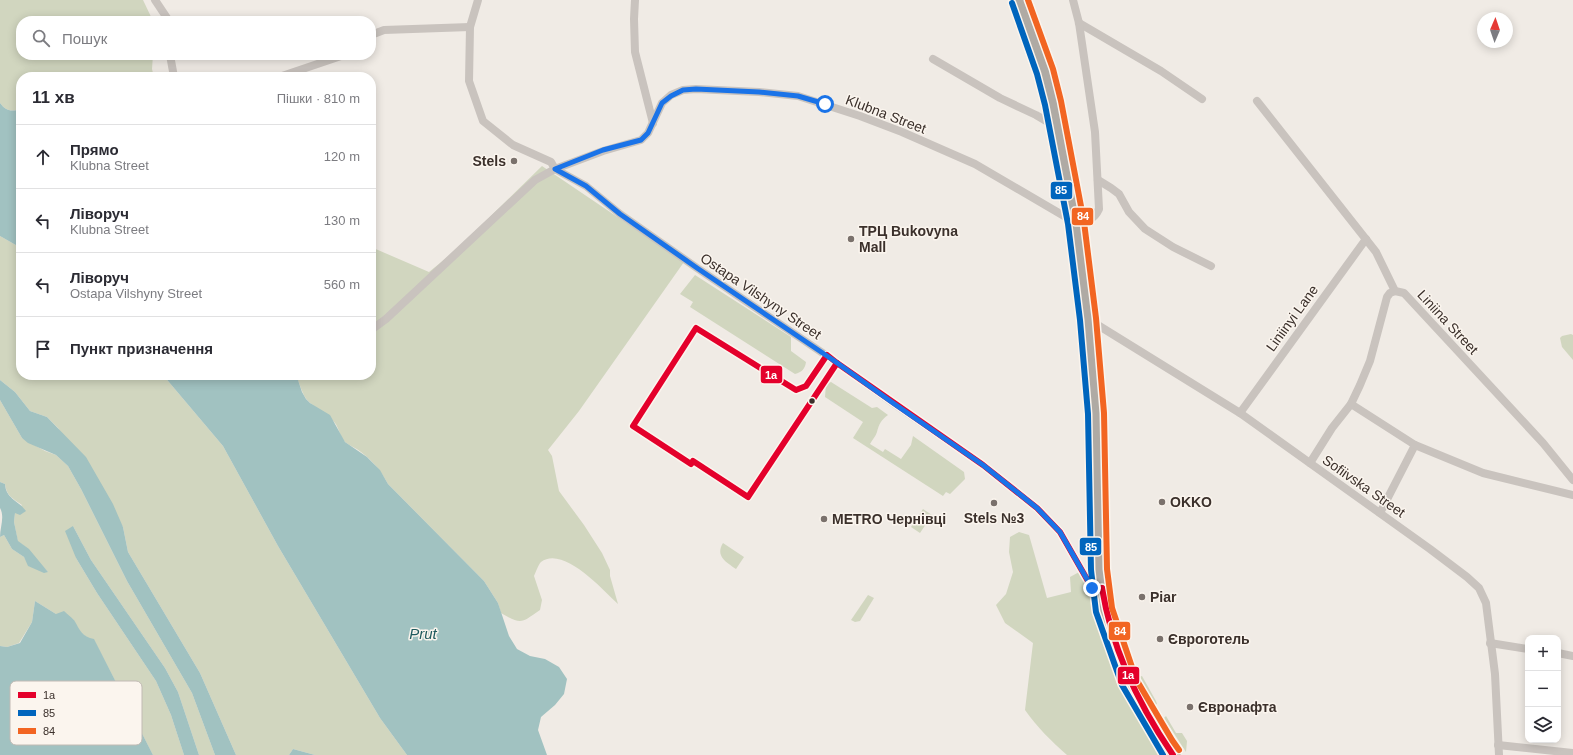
<!DOCTYPE html>
<html lang="uk">
<head>
<meta charset="utf-8">
<style>
  body { margin:0; font-family:Helvetica,sans-serif; background:#f7f7f7; color:#2b2b33 }
  .controls { position:absolute; right:12px; bottom:12px; display:grid; overflow:hidden; border-radius:8px; box-shadow:0 2px 10px #0003 }
  .controls button { width:36px; height:36px; display:grid; place-items:center; padding:0; border:0; border-bottom:1px solid #e1e1e2; background:#fff; color:#2b2b33; font:20px sans-serif }
  .compass { position:absolute; left:1477px; top:12px; width:36px; height:36px; border-radius:50%; background:#fff; box-shadow:0 2px 10px #0003; rotate:2deg }
  .stop { position:absolute; width:12px; height:12px; margin:-9px; border:3px solid #1a73e8; border-radius:50%; background:#fff }
  .stop.end { background:#1a73e8; border-color:#fff; box-shadow:0 1px 4px #0008 }
  .list { margin:0; padding:0; list-style:none }
  h2 { display:flex; justify-content:space-between; align-items:center; height:52px; margin:0; padding:0 16px; font-size:17px }
  h2 small { font-size:13px; font-weight:400; color:#7c7c81 }
  .list li { display:grid; grid-template-columns:26px 1fr auto; gap:12px; align-items:center; box-sizing:border-box; height:64px; padding:0 16px; border-top:1px solid #e1e1e2 }
  .list b { display:block; font-size:15px; white-space:nowrap }
  .list p { margin:0; font-size:13px; white-space:nowrap; color:#7c7c81 }
  .list em { font-size:13px; font-style:normal; color:#7c7c81 }
  .icon { flex:none; width:22px; height:22px; fill:none; stroke:currentColor; stroke-width:2; stroke-linecap:round; stroke-linejoin:round }
  .map { position:relative; flex:none; width:1573px; height:755px; overflow:hidden }
  .search { position:absolute; background:#fff; box-shadow:0 2px 10px #0003; left:16px; top:16px; width:360px; height:44px; display:flex; align-items:center; gap:10px; box-sizing:border-box; padding:0 14px; border-radius:16px; color:#7c7c81; font-size:15px }
  .panel { position:absolute; background:#fff; box-shadow:0 2px 10px #0003; left:16px; top:72px; width:360px; height:308px; border-radius:16px }
  .map>svg:first-child { display:block }
  .green { fill:#d1d6bf }
  .water { fill:#a1c2c1 }
  .lines { fill:none; stroke-linecap:round; stroke-linejoin:round }
  .street { stroke:#c9c3be; stroke-width:8 }
  .highway { stroke:#afaaa4; stroke-width:15 }
  .bus-1-casing { stroke:#fbf5ee; stroke-width:9 }
  .bus-2-casing { stroke:#fbf5ee; stroke-width:9 }
  .bus-3-casing { stroke:#fbf5ee; stroke-width:9 }
  .bus-1 { stroke:#e4002b; stroke-width:6 }
  .bus-2 { stroke:#0065bd; stroke-width:6 }
  .bus-3 { stroke:#f26522; stroke-width:6 }
  .route { stroke:#1a73e8; stroke-width:5 }
  .poi-dot { fill:#7a716c; stroke:#fbf5ee; stroke-width:1.5 }
  .bus-dot { fill:#3b302b; stroke:#fbf5ee; stroke-width:1.5 }
  .labels { text-anchor:middle; stroke-width:3; stroke-linejoin:round; paint-order:stroke }
  .street-label { font-size:14px; fill:#3b302b; stroke:#fbf5ee }
  .poi-label { font-size:14px; font-weight:bold; fill:#3b302b; stroke:#fbf5ee; text-anchor:start }
  .water-label { font-size:15px; font-style:italic; fill:#1f5a5e; stroke:#fbf5ee }
  .key { fill:#fbf5ee; stroke:#c1bab4; stroke-width:1 }
  .key-label { font-size:11px; fill:#3b302b }
  .line-badge { stroke:#fbf5ee; stroke-width:1.5 }
  .badge-label { font-size:11px; text-anchor:middle; font-weight:bold; fill:#fff }
</style>
</head>
<body>
<div class="map">
<svg width="1573" height="755" viewBox="0 0 1573 755">
  <rect width="100%" height="100%" fill="#f0ebe5"/>
  <g class="green">
    <path d="M0 0H143L153 21H21V55H153L152 69 154 77H21V109C11 112 6 111 0 103Z"/>
    <path d="M542 166 684 262 579 411 548 450 552 456 559 491 584 525 602 553 610 570V576L618 604C603 590 563 545 541 562 538 565 536 572 534 576L542 600 540 610C521 623 522 625 501 613L498 603 484 581 388 484C381 471 373 461 361 452 356 448 350 446 345 442 340 437 339 428 335 423 328 414 317 409 309 402 301 394 301 384 295 375H371V247L429 272 456 250Z"/>
    <polygon points="0,236 21,248 21,375 163,375 223,446 278,546 380,718 407,755 315,755 293,749 289,755 236,755 200,673 128,552 123,527 58,428 47,417 30,411 15,392 0,380"/>
    <path d="M695 275 791 337V351L806 362C805 369 802 372 795 374L690 307 693 302 680 294Z"/>
    <polygon points="1571,334 1573,335 1573,360 1562,347 1560,338 1562,336"/>
    <path d="M831 382 872 408 877 407 888 415C881 420 879 424 877 432 876 436 872 440 870 444L883 452 885 449 901 459 911 445 913 436 964 472 965 479 950 494 946 492 943 496 853 438 863 422 825 397 826 384Z"/>
    <path d="M0 400 22 438 45 451 56 455 68 466 81 489 127 581 192 693 215 755H199L178 692 165 668 91 560 73 526 76 558 97 593 156 681 171 715 184 755H153L94 640C82 637 78 629 73 619L56 614 35 601 32 622 19 643 7 647 0 646V537L4 535 12 549 24 557 29 566 48 572 23 545 18 542 14 522 15 513 22 505C13 499 6 495 5 484L0 482Z"/>
    <polygon points="923,509 932,515 920,533 911,527"/>
    <path d="M1019 532 1029 535 1047 598 1071 592 1070 577 1081 571 1104 610 1126 685 1172 755H1067C1051 741 1037 727 1025 710L1033 643 1005 623 996 605 1006 594 1013 572 1009 552 1010 537Z"/>
    <path d="M723 543 744 557 736 569C726 562 715 556 723 543Z"/>
    <polygon points="868,595 874,598 860,621 855,622 851,620"/>
    <polygon points="1142,676 1156,701 1157,704 1155,705 1139,680 1139,677"/>
    <polygon points="1166,716 1176,733 1182,733 1187,741 1186,752 1164,718"/>
  </g>
  <g class="water">
    <path d="M0 103C6 111 11 112 21 109V248L0 236Z"/>
    <polygon points="163,375 295,375 298,380 302,392 306,399 310,403 330,415 345,442 367,457 380,470 388,484 484,581 498,603 509,636 517,649 530,656 545,659 559,667 567,679 564,694 555,705 541,717 538,730 547,755 407,755 380,718 278,546 223,446"/>
    <polygon points="0,380 15,392 30,411 47,417 86,457 113,504 123,527 128,552 200,673 236,755 215,755 192,693 127,581 81,489 68,466 56,455 28,443 22,438 0,400"/>
    <path d="M0 482 5 484C6 499 18 500 26 511L20 515 15 513 14 522 18 541 29 549 48 572 44 573 28 566 24 557 12 549 4 535 0 537C0 527 5 517 0 508Z"/>
    <polygon points="73,526 91,560 165,668 178,692 199,755 184,755 171,715 156,681 97,593 76,558 65,531"/>
    <path d="M35 601 56 614 64 611C67 614 71 617 74 620 80 630 82 637 94 639L153 755H0V646L7 647 20 643 32 622Z"/>
    <polygon points="293,749 315,755 289,755"/>
  </g>
  <g class="lines">
    <g class="street">
      <polyline points="155,0 169,21"/>
      <polyline points="478,0 470,27 469,81 483,121 513,145 551,162 555,169 586,186 620,214 697,268 833,360 893,403 983,465 1037,508 1060,532 1092,588 1102,588"/>
      <polyline points="635,0 634,19 635,52 653,123"/>
      <polyline points="1079,23 1161,71 1202,99"/>
      <polyline points="371,35 384,30 470,27"/>
      <polyline points="170,55 174,77"/>
      <polyline points="933,59 1000,98 1036,115 1058,128"/>
      <polyline points="279,77 344,55"/>
      <polyline points="1257,101 1376,252 1395,291 1404,293 1543,443 1573,480"/>
      <polyline points="1098,180 1111,188 1119,194 1129,212 1145,229 1173,247 1211,266"/>
      <polyline points="1088,319 1240,413 1430,549 1467,577 1479,588 1486,603 1495,674 1499,755"/>
      <path d="M371 330 386 319 535 180 555 169 603 151 641 140 648 133 662 103 671 95 683 90 696 89 759 92 798 96 860 116 902 132 975 164 1076 223C1087 221 1094 220 1099 209L1095 132 1079 23 1073 0"/>
      <polyline points="1351,404 1415,445 1380,513"/>
      <polyline points="1240,413 1366,239"/>
      <polyline points="1415,445 1483,473 1573,495"/>
      <polyline points="1310,463 1332,428 1351,404 1360,385 1370,361 1387,297 1390,293 1395,291"/>
      <polyline points="1490,643 1528,649"/>
      <polyline points="1558,653 1573,656"/>
      <polyline points="1498,745 1573,753"/>
    </g>
    <polyline class="highway" points="1020,0 1045,72 1053,103 1076,223 1088,319 1096,414 1099,570 1104,610 1129,682 1165,744 1173,755"/>
    <g class="bus-1-casing">
      <g id="bus-1">
        <polygon points="696,328 796,390 806,386 827,355 837,363 748,497 693,461 691,464 633,426"/>
        <polyline points="837,363 983,465 1037,508 1060,532 1092,588 1102,588"/>
        <path d="M1102 588C1112 650 1138 704 1173 755"/>
      </g>
    </g>
    <g class="bus-2-casing">
      <polyline id="bus-2" points="1012,3 1037,74 1045,105 1068,224 1080,320 1088,414 1091,570 1096,612 1122,685 1163,755"/>
    </g>
    <g class="bus-3-casing">
      <polyline id="bus-3" points="1028,0 1053,69 1061,101 1084,222 1096,318 1104,413 1107,569 1112,608 1136,679 1172,740 1179,750"/>
    </g>
    <use href="#bus-1" class="bus-1"/>
    <use href="#bus-2" class="bus-2"/>
    <use href="#bus-3" class="bus-3"/>
  </g>
  <g class="lines">
    <polyline class="route" points="825,104 798,96 759,92 696,89 683,90 671,96 662,103 648,133 641,140 603,150 555,169 586,186 620,214 697,268 833,360 893,403 983,465 1037,508 1060,532 1092,588"/>
  </g>
  <g class="poi-dot">
    <circle cx="514" cy="161" r="4"/>
    <circle cx="851" cy="239" r="4"/>
    <circle cx="1162" cy="502" r="4"/>
    <circle cx="994" cy="503" r="4"/>
    <circle cx="824" cy="519" r="4"/>
    <circle cx="1142" cy="597" r="4"/>
    <circle cx="1160" cy="639" r="4"/>
    <circle cx="1190" cy="707" r="4"/>
  </g>
  <circle class="bus-dot" cx="812" cy="401" r="3.5"/>
  <g class="labels">
    <g class="street-label">
      <text transform="translate(886 114) rotate(21)" y="5">Klubna Street</text>
      <text transform="translate(761 296) rotate(34)" y="5">Ostapa Vilshyny Street</text>
      <text transform="translate(1292 318) rotate(-54)" y="5">Liniinyi Lane</text>
      <text transform="translate(1448 322) rotate(47)" y="5">Liniina Street</text>
      <text transform="translate(1364 486) rotate(35)" y="5">Sofiivska Street</text>
    </g>
    <g class="poi-label">
      <text x="506" y="166" text-anchor="end">Stels</text>
      <text x="859" y="236">ТРЦ Bukovyna<tspan x="859" dy="16">Mall</tspan></text>
      <text x="1170" y="507">OKKO</text>
      <text x="994" y="523" text-anchor="middle">Stels №3</text>
      <text x="832" y="524">METRO Чернівці</text>
      <text x="1150" y="602">Piar</text>
      <text x="1168" y="644">Євроготель</text>
      <text x="1198" y="712">Євронафта</text>
    </g>
    <g class="water-label">
      <text x="423" y="639">Prut</text>
    </g>
  </g>
  <rect x="10" y="681" width="132" height="64" rx="6" class="key"/>
  <rect x="18" y="692" width="18" height="6" fill="#e4002b"/>
  <rect x="18" y="710" width="18" height="6" fill="#0065bd"/>
  <rect x="18" y="728" width="18" height="6" fill="#f26522"/>
  <g class="key-label">
    <text x="43" y="699">1а</text>
    <text x="43" y="717">85</text>
    <text x="43" y="735">84</text>
  </g>
  <g class="line-badge">
    <rect x="1050" y="181" width="23" height="19" rx="4" fill="#0065bd"/>
    <rect x="1071" y="207" width="23" height="19" rx="4" fill="#f26522"/>
    <rect x="760" y="365" width="23" height="19" rx="4" fill="#e4002b"/>
    <rect x="1079" y="537" width="23" height="19" rx="4" fill="#0065bd"/>
    <rect x="1108" y="621" width="23" height="20" rx="4" fill="#f26522"/>
    <rect x="1117" y="666" width="23" height="19" rx="4" fill="#e4002b"/>
  </g>
  <g class="badge-label">
    <text x="1061" y="194">85</text>
    <text x="1083" y="220">84</text>
    <text x="771" y="379">1а</text>
    <text x="1091" y="551">85</text>
    <text x="1120" y="635">84</text>
    <text x="1128" y="679">1а</text>
  </g>
</svg>
<div class="controls">
<button>+</button>
<button>−</button>
<button><svg class="icon" aria-label="layers" viewBox="0 0 24 24"><path d="M12 4l9 5-9 5-9-5zM3 14l9 5 9-5"/></svg></button>
</div>
<svg class="compass" viewBox="-18 -18 36 36"><path d="M0-13l5 13h-10z" fill="#e53935"/><path d="M0 13l5-13h-10z" fill="#7c7c81"/></svg>
<div class="stop" style="left:825px;top:104px"></div>
<div class="stop end" style="left:1092px;top:588px"></div>
<div class="search"><svg class="icon" aria-label="search" viewBox="0 0 24 24"><circle cx="10" cy="10" r="6"/><path d="M15 15l6 6"/></svg>Пошук</div>
<section class="panel">
<h2>11 хв<small>Пішки · 810 m</small></h2>
<ul class="list">
<li><svg class="icon" aria-label="ahead" viewBox="0 0 24 24"><path d="M12 20V5M6 11l6-6 6 6"/></svg><div><b>Прямо</b><p>Klubna Street</p></div><em>120 m</em></li>
<li><svg class="icon" aria-label="left" viewBox="0 0 24 24"><path d="M17 20v-9H6M10 6l-5 5 5 5"/></svg><div><b>Ліворуч</b><p>Klubna Street</p></div><em>130 m</em></li>
<li><svg class="icon" aria-label="left" viewBox="0 0 24 24"><path d="M17 20v-9H6M10 6l-5 5 5 5"/></svg><div><b>Ліворуч</b><p>Ostapa Vilshyny Street</p></div><em>560 m</em></li>
<li><svg class="icon" aria-label="arrive" viewBox="0 0 24 24"><path d="M6 21V4h12l-3 4 3 4H6"/></svg><div><b>Пункт призначення</b></div></li>
</ul>
</section>
</div>
</body>
</html>
